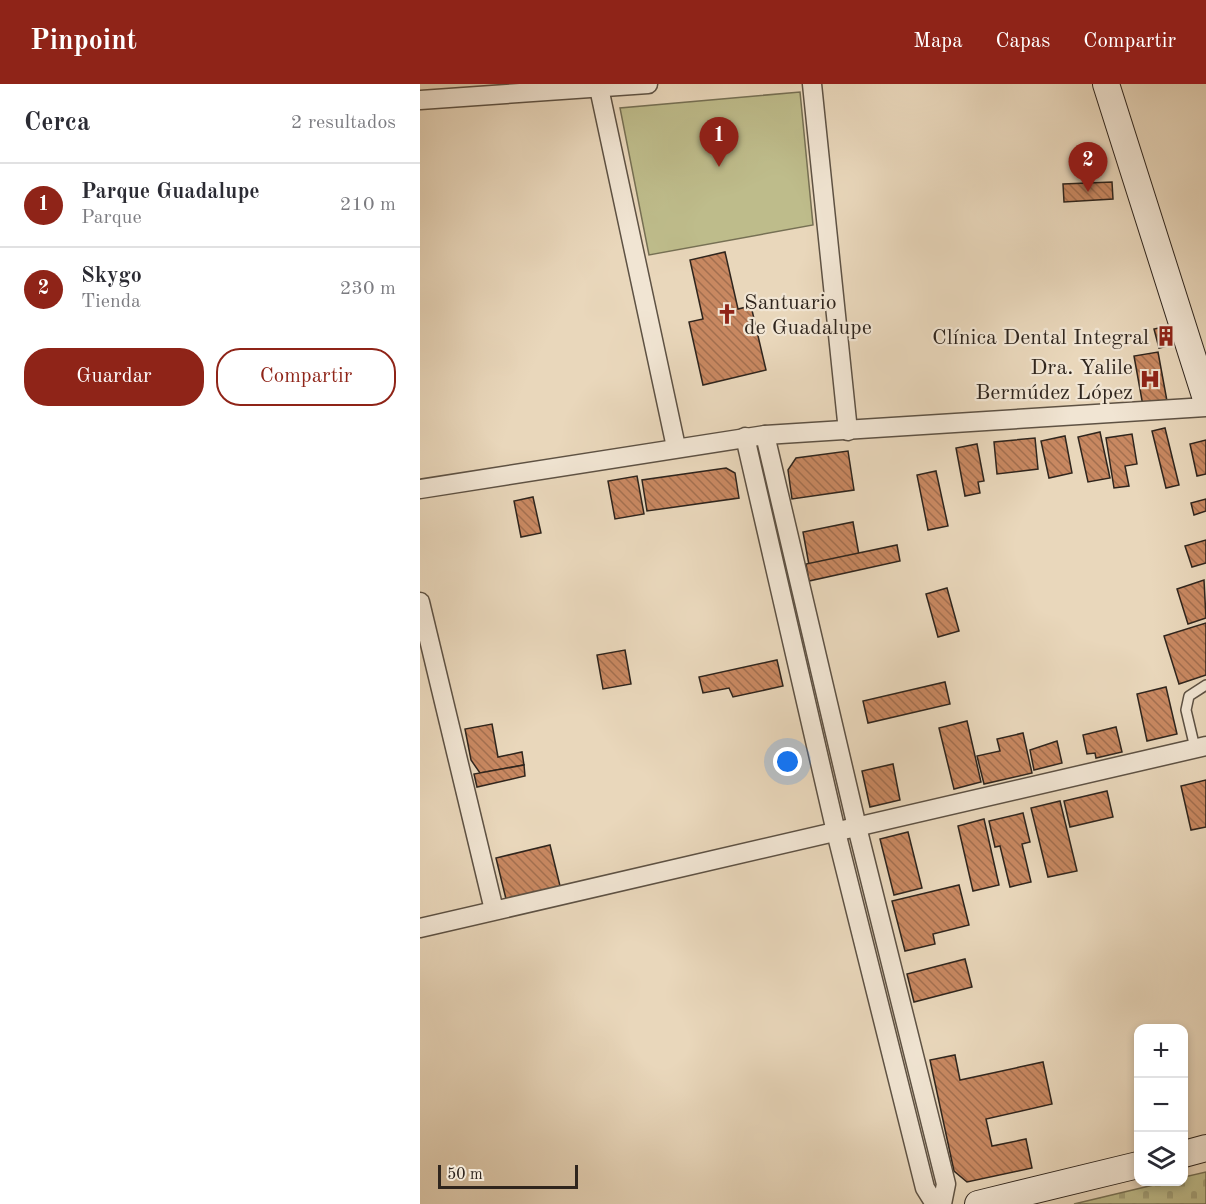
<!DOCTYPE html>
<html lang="es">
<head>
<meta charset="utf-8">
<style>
  body { margin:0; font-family:"Old Standard TT",serif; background:#f2f2f3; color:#2b2b33 }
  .controls { position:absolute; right:18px; bottom:18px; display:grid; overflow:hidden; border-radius:12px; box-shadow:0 3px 9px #0003 }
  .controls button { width:54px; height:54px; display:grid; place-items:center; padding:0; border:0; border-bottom:2px solid #e1e1e2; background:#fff; color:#2b2b33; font:30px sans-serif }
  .scale { position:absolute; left:18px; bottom:15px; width:140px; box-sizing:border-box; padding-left:6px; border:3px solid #2f251d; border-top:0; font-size:16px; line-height:21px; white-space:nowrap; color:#2f251d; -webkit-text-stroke:4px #f1e5d3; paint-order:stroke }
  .you { position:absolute; left:368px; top:678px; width:21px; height:21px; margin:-15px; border:4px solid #fff; border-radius:50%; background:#1a73e8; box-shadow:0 0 0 9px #1a73e833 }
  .badge { display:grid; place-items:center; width:39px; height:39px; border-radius:50%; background:#8f2418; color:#fff; font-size:20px; font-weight:700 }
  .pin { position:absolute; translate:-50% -50px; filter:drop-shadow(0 2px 3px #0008) }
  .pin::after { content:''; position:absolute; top:32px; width:21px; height:18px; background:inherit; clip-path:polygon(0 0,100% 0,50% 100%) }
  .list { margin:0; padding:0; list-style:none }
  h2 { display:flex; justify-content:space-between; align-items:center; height:78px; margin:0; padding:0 24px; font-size:26px }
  h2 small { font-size:20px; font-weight:400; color:#7c7c81 }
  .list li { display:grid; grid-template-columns:39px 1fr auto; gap:18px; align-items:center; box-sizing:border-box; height:84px; padding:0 24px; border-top:2px solid #e1e1e2 }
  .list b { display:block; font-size:22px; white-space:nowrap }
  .list p { margin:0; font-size:20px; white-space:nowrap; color:#7c7c81 }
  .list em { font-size:20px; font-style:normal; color:#7c7c81 }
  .actions { display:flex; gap:12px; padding:18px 24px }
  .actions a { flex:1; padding:14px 0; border:2px solid #8f2418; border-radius:24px; text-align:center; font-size:21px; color:#8f2418 }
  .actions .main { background:#8f2418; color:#fff }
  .icon { flex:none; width:33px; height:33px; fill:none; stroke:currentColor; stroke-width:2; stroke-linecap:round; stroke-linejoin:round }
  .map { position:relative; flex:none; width:786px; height:1120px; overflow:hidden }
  header { display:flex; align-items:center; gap:36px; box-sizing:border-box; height:84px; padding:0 30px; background:#8f2418; color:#fff }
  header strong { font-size:28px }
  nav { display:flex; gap:33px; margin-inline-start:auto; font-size:21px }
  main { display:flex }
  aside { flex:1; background:#fff }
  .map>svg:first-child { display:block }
  .green { fill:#bebc8b; stroke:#767054; stroke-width:1.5 }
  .cemetery { fill:url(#cemetery-stones); stroke:#767054; stroke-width:1.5 }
  .building { fill:url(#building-back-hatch); stroke:#2f251d; stroke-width:1.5 }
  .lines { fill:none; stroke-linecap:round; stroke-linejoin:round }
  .lane-casing { stroke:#5e5244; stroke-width:12 }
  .street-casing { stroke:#5e5244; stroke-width:21 }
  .secondary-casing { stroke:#2f251d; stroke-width:28 }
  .lane { stroke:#f1e5d3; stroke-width:9 }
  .street { stroke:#f1e5d3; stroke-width:18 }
  .secondary { stroke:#f1e5d3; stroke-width:26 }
  .labels { text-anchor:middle; stroke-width:4.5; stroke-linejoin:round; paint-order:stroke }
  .poi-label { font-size:22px; fill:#2f251d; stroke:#f1e5d3; text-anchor:end }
</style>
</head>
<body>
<header>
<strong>Pinpoint</strong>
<nav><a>Mapa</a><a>Capas</a><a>Compartir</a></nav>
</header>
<main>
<aside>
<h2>Cerca<small>2 resultados</small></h2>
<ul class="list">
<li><span class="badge">1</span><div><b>Parque Guadalupe</b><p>Parque</p></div><em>210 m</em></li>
<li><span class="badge">2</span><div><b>Skygo</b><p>Tienda</p></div><em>230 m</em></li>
</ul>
<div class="actions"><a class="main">Guardar</a><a>Compartir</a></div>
</aside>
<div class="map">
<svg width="786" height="1120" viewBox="0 0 786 1120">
  <defs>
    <pattern id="cemetery-stones" width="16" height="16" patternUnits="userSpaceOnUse" patternTransform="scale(1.5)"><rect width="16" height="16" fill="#bebc8b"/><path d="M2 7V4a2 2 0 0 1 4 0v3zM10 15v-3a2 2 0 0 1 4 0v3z" fill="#a4a178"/></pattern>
    <pattern id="building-back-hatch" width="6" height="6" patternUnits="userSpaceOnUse" patternTransform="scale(1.5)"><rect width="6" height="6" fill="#c88861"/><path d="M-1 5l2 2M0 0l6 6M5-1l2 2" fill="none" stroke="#a36f4f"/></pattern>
  </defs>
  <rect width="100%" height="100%" fill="#e9d7bb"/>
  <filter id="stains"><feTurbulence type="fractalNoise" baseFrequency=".00333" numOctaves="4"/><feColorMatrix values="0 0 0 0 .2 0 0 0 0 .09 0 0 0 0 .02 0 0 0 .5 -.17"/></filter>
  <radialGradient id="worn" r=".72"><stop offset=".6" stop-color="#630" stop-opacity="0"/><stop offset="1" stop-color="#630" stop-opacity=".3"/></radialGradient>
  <polygon class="green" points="380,8 393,141 229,171 200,24"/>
  <polygon class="cemetery" points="786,1088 786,1120 654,1120 746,1098 764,1098 764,1093"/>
  <g class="building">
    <polygon points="692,98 693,115 644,118 643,100"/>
    <polygon points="305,168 318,225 331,222 346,286 283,301 269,238 283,235 270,176"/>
    <polygon points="753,241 757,260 739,264 734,245"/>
    <polygon points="738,268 747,317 723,322 714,272"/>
    <polygon points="745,344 759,401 746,404 732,347"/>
    <polygon points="680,348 690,394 668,398 658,353"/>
    <polygon points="712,350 717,380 705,382 709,402 694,404 686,354"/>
    <polygon points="645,352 652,389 629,394 621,357"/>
    <polygon points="615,354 618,385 577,390 574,358"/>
    <polygon points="786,356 786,390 777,392 770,360"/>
    <polygon points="557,360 564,397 558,398 560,409 545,412 536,364"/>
    <polygon points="428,367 434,406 372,415 368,386 376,374"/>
    <polygon points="306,384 315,389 319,414 227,427 222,396"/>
    <polygon points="516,387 528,442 508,446 497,391"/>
    <polygon points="217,392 224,430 195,435 188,397"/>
    <polygon points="113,413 121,449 101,453 94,417"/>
    <polygon points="786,415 786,427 774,431 771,419"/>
    <polygon points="433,438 439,471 389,481 383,448"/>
    <polygon points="786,456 786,479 772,483 765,462"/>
    <polygon points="477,461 480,477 389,497 386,480"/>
    <polygon points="784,496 786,534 768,540 757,505"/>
    <polygon points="527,504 539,547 518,553 506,510"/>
    <polygon points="786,539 786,591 759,600 744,552"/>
    <polygon points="205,566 211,600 183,605 177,571"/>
    <polygon points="357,576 363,602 313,613 309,604 283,609 279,593"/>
    <polygon points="525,598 530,620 448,639 443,617"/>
    <polygon points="746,603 757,650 727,657 717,610"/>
    <polygon points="547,637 561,698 534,705 519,644"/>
    <polygon points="72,640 78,673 102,668 104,681 60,689 51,676 45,645"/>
    <polygon points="696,643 702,668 676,674 675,669 667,670 663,651"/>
    <polygon points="603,649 612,689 564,700 557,672 580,667 577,655"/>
    <polygon points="637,657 642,679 614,686 610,666"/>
    <polygon points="473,680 480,716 450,723 442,687"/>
    <polygon points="104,681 105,692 57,703 54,690"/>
    <polygon points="786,696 786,743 771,746 761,702"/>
    <polygon points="687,707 693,733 650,743 644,717"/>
    <polygon points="640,717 657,787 628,793 611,724"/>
    <polygon points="603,729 610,758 602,760 611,798 590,803 580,762 575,763 569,737"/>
    <polygon points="564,735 579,801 553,807 538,742"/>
    <polygon points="488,748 502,804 474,811 460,755"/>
    <polygon points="130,761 141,806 87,819 76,774"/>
    <polygon points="539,801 549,841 513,850 515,860 485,867 472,817"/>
    <polygon points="545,875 552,903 494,918 487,890"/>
    <polygon points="535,971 540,996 623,978 632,1020 566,1035 572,1062 606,1055 612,1084 547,1098 534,1087 510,976"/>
  </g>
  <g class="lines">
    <g class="lane-casing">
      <polyline id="lane" points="775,664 766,626 769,612 786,601"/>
    </g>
    <g class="street-casing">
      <g id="street">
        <polyline points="392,0 428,347"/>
        <polyline points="179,4 256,363"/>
        <polyline points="0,16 228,0"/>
        <polyline points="345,351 437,743 526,1100 522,1120"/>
        <polyline points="325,353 416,748 505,1104 515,1120"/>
        <polyline points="0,405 345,351 786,323"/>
        <polyline points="0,518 74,826"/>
        <polyline points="0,844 786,662"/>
      </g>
    </g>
    <g class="secondary-casing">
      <g id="secondary">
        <polyline points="686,0 786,315"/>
        <polyline points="764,1070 786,1064"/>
        <polyline points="558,1120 718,1081"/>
      </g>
    </g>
    <use href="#lane" class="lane"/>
    <use href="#street" class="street"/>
    <use href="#secondary" class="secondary"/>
  </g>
  <defs>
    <g id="church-bare" transform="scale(1.62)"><path d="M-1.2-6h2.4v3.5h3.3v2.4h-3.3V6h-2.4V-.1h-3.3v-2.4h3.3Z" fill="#8f2418" stroke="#f1e5d3" stroke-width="2.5" paint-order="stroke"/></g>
    <g id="building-bare" transform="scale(1.62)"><path d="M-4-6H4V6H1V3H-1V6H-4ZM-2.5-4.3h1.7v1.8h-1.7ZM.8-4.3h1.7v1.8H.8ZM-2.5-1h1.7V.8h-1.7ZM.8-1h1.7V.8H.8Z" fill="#8f2418" stroke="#f1e5d3" stroke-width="2.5" paint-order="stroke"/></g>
    <g id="hospital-bare" transform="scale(1.62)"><path d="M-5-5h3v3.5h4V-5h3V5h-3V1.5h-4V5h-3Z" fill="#8f2418" stroke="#f1e5d3" stroke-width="2.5" paint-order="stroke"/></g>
  </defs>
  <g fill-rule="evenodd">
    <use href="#church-bare" x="307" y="230"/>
    <use href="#building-bare" x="746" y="252"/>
    <use href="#hospital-bare" x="730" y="295"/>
  </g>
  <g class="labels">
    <g class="poi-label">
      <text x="324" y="225" text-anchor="start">Santuario<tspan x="324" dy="25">de Guadalupe</tspan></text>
      <text x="729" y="260">Clínica Dental Integral</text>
      <text x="713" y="290">Dra. Yalile<tspan x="713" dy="25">Bermúdez López</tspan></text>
    </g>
  </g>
  <rect width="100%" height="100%" filter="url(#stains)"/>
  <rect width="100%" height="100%" fill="url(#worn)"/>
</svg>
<div class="controls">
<button>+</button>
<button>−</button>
<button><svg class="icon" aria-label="layers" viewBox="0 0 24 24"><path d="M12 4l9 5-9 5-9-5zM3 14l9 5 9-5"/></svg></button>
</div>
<div class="scale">50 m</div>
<div class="you"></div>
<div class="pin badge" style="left:299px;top:83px">1</div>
<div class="pin badge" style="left:668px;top:108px">2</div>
</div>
</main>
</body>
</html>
